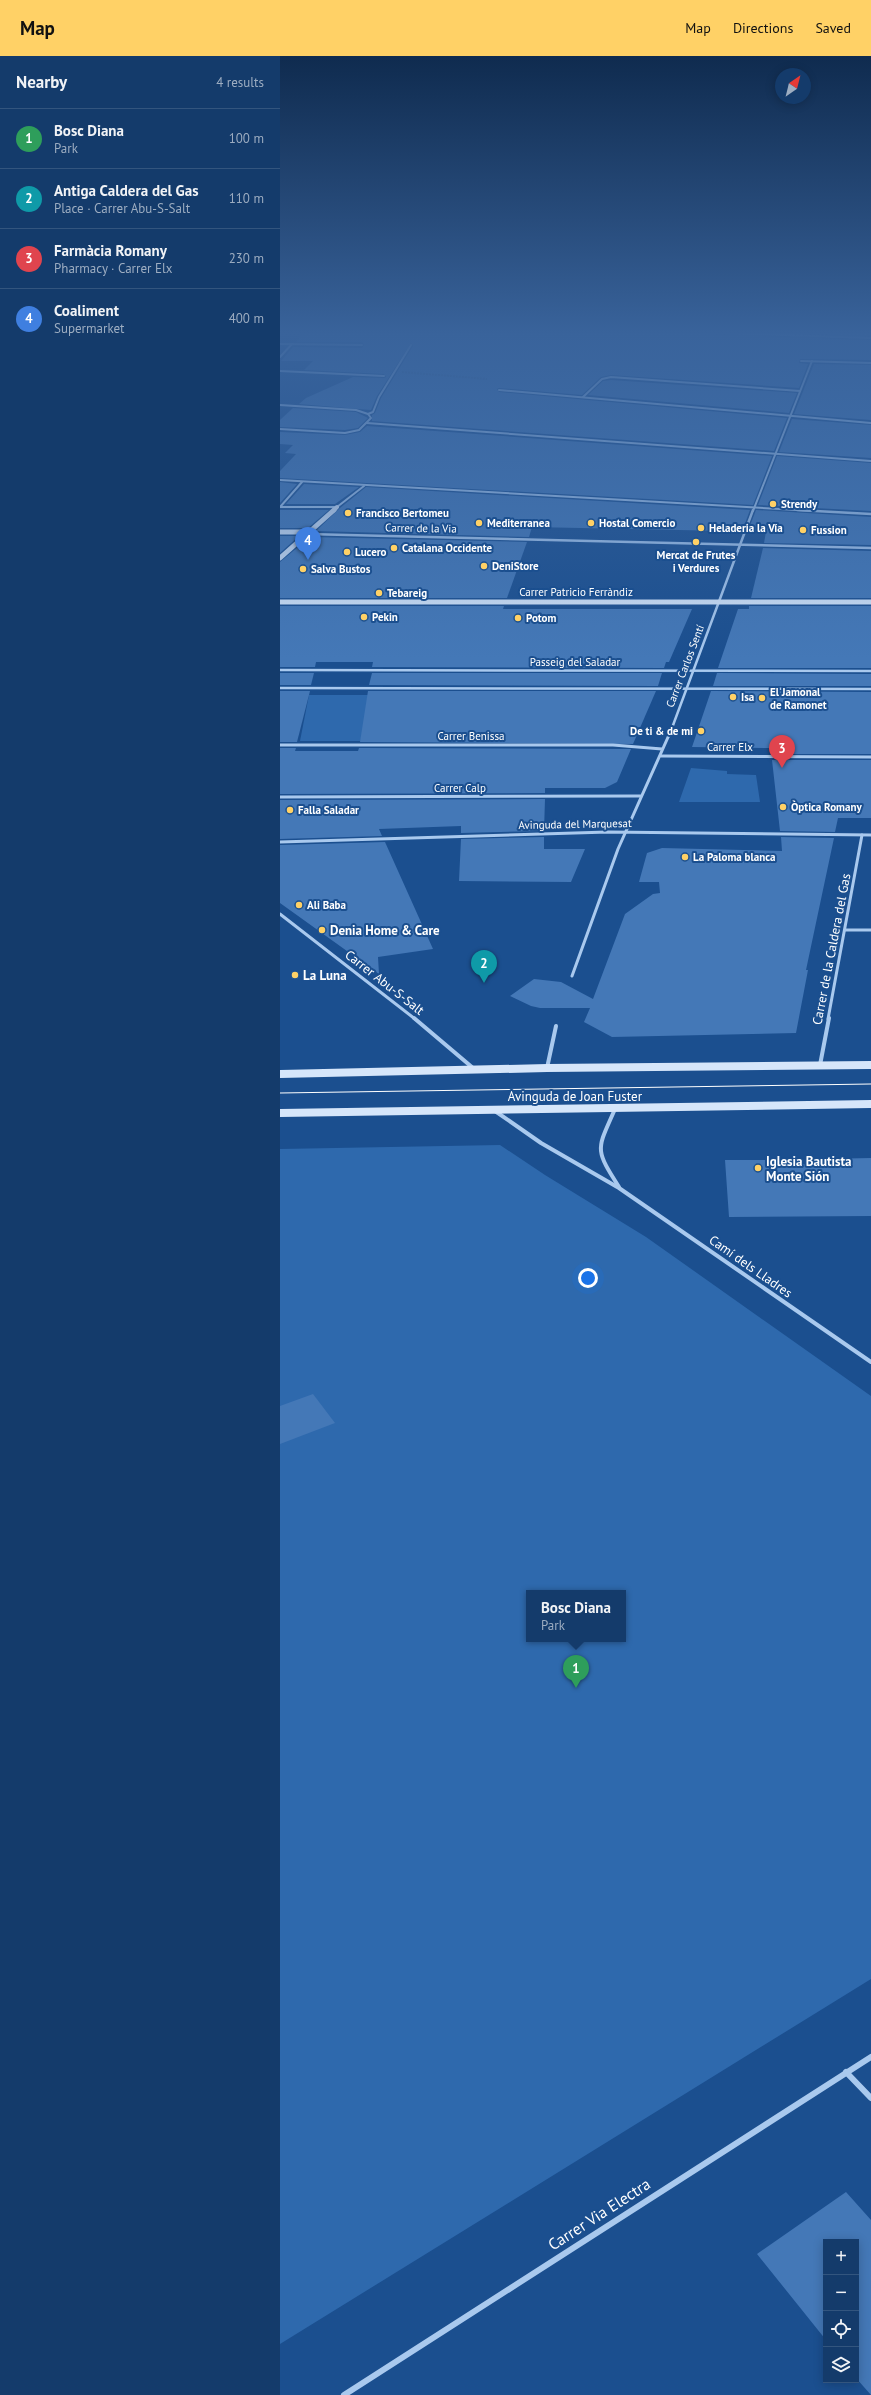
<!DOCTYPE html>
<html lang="en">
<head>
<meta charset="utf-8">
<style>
  body { margin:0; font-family:"PT Sans",sans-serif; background:#214673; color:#f1f3f6 }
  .controls { position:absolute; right:12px; bottom:12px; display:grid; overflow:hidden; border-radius:0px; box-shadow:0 2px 10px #0003 }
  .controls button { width:36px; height:36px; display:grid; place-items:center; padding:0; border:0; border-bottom:1px solid #33557e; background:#143b6b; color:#f1f3f6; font:20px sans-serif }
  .compass { position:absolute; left:495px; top:12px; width:36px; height:36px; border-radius:50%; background:#143b6b; box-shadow:0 2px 10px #0003; rotate:35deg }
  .you { position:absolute; left:308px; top:1222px; width:14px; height:14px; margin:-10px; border:3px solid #fff; border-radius:50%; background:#1a73e8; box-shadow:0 0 0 6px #1a73e833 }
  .badge { display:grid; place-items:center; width:26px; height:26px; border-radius:50%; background:#ffd166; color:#fff; font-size:13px; font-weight:700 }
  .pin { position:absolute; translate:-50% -33px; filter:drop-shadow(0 1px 2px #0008) }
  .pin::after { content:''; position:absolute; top:21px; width:14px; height:12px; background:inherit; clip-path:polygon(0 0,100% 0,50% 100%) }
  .popup { position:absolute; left:246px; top:1534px; width:100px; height:52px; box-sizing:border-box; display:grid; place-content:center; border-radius:0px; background:#143b6b; filter:drop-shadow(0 1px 3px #0005); font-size:13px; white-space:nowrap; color:#9dadc1 }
  .popup b { font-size:15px; color:#f1f3f6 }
  .popup::after { content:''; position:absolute; left:50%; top:100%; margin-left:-8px; border:8px solid transparent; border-top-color:#143b6b }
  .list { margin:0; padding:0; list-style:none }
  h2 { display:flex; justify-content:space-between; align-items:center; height:52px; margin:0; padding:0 16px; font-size:17px }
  h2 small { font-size:13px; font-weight:400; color:#9dadc1 }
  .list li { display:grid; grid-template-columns:26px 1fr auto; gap:12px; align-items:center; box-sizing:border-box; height:60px; padding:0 16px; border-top:1px solid #33557e }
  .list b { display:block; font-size:15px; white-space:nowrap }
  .list p { margin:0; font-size:13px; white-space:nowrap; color:#9dadc1 }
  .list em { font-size:13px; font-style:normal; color:#9dadc1 }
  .icon { flex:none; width:22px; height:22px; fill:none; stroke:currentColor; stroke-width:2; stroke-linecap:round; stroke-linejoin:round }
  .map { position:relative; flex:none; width:591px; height:2339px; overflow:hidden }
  header { display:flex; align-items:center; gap:24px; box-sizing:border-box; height:56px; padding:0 20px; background:#ffd166; color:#111 }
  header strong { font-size:19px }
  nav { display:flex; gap:22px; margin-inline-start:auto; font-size:14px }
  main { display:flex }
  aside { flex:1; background:#143b6b }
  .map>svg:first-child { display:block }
  .green { fill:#2e69ad; fill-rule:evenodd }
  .building { fill:#4478b7 }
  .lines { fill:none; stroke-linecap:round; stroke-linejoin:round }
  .street-tunnel { stroke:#3d69a0; stroke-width:2; stroke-dasharray:2 1; stroke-linecap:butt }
  .street-far4 { stroke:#a9c9ee; stroke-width:2 }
  .street-far3 { stroke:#a9c9ee; stroke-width:2.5 }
  .street-far2 { stroke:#a9c9ee; stroke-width:3 }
  .street-far1 { stroke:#a9c9ee; stroke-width:4 }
  .street { stroke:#a9c9ee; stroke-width:6 }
  .secondary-far2 { stroke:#d6e6fa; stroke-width:4 }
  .secondary-far1 { stroke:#d6e6fa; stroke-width:5 }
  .secondary { stroke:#d6e6fa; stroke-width:8 }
  .tram { stroke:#fff; stroke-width:1 }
  .poi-dot { fill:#ffd166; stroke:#1b4f8f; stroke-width:1.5 }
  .labels { text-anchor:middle; stroke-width:4; stroke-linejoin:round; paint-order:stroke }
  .far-poi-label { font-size:11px; font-weight:bold; fill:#fff; stroke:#1b4f8f; text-anchor:start }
  .far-street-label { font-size:11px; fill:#fff; stroke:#1b4f8f }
  .poi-label { font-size:13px; font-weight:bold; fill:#fff; stroke:#1b4f8f; text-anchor:start }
  .street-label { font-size:13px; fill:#fff; stroke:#1b4f8f }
  .near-street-label { font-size:16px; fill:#fff; stroke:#1b4f8f }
</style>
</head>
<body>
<header>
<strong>Map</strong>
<nav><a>Map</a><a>Directions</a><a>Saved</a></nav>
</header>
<main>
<aside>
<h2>Nearby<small>4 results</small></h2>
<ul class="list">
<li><span class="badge" style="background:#2e9e5b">1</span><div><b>Bosc Diana</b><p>Park</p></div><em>100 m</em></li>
<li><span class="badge" style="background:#0f9aa8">2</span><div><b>Antiga Caldera del Gas</b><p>Place · Carrer Abu-S-Salt</p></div><em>110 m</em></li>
<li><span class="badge" style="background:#e0444e">3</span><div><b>Farmàcia Romany</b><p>Pharmacy · Carrer Elx</p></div><em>230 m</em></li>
<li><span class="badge" style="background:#3f7fe0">4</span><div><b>Coaliment</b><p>Supermarket</p></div><em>400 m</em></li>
</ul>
</aside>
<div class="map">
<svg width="591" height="2339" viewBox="0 0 591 2339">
  <rect width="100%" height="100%" fill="#1b4f8f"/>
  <g class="green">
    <polygon points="29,639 88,639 96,685 20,685"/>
    <polygon points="411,712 447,715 447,718 476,719 480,746 399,746"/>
    <path d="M220 1089 265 1119 366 1181 591 1340V1923L0 2288V1093ZM249 1537H343V1583H249Z"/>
  </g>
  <g class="building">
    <polygon points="24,276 415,276 417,278 591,284 591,304 520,303 519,307 528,308 519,332 331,319 321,321 302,339 219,332 217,333 219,336 507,362 494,395 92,365 92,359 95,357 101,342 133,290 131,287 97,340 91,354 19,348 26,342 73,321 104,322 106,321 104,318 24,314 33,305 1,305 13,291 82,292 84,289 82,286 16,286"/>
    <polygon points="490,276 574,276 591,277 591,280"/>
    <polygon points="534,308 591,309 591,364 514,358"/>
    <polygon points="331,324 517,337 509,357 308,339 323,325"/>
    <polygon points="13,352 76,356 88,362 78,372 65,374 0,371 0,364"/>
    <polygon points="512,363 591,369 591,402 499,396"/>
    <polygon points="87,370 492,400 473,449 0,422 0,415 16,398 5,397 13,389 0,388 0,376 65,379 80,376"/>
    <polygon points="497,400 591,407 591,455 478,449"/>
    <polygon points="0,426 17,428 0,447"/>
    <polygon points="24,428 79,431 55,448 6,448"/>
    <polygon points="86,431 470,454 463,473 450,468 447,475 252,471 249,481 36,475 60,452"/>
    <polygon points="0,454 49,454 28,472 0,472"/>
    <polygon points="476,454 591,461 591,489 484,487 486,476 468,475"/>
    <polygon points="0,480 19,480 0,497"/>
    <polygon points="30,481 247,486 227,542 0,542 0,506"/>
    <polygon points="483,492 591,495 591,542 471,542"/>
    <polygon points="0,550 224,550 223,553 412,553 389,606 386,606 384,612 92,611 93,606 36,606 35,611 0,611"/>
    <polygon points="469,550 591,550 591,612 438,612 458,553 469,553"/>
    <polygon points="0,617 34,617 31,629 0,629"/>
    <polygon points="92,617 382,617 378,630 89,629"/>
    <polygon points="437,617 591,618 591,630 433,630"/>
    <polygon points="0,635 30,635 17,686 0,686"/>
    <polygon points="88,635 376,635 353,688 80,686"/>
    <polygon points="431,635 591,636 591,698 492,698 491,692 412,691"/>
    <polygon points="0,692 16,692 15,695 78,695 79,692 351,693 337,726 325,732 265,732 265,737 0,738"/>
    <polygon points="492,704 591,704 591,762 558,762 555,776 500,775"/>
    <polygon points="265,743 264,775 181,777 181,770 99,773 102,780 0,783 0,744"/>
    <polygon points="264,781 264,793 305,793 291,826 179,825 181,783"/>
    <polygon points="501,781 554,782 526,914 528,914 516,977 332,981 304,966 310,952 260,952 251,950 230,940 254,923 281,926 313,943 345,858 373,838 380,837 379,826 359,826 367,797 382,792 502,795"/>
    <polygon points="105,786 153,893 98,901 99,918 0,847 0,789"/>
    <polygon points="591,1102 591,1160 449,1161 445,1104 510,1104 510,1106 543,1111 544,1103"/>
    <polygon points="33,1338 55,1367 0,1388 0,1350"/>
    <polygon points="566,2136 591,2164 591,2339 576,2322 576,2186 546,2186 546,2284 477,2198"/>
  </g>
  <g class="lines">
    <polyline class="street-tunnel" points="122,316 207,323"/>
    <g class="street-far4">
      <polyline points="417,276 591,282"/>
      <polyline points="0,288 82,289"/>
      <polyline points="0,301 12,288"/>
      <polyline points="521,305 591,307"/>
      <polyline points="0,315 104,320"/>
      <polyline points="219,334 591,367"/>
      <polyline points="303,341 322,323 331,321 520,335"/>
      <polyline points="0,349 76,354 88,358 91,362 79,374 65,377 0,373"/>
      <polyline points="88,358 93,356 99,341 131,289"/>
      <polyline points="87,367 591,405"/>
      <polyline points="0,424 535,455"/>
      <polyline points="0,451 57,451 84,430"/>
      <polyline points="0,451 22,426"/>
      <polyline points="473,455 532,305"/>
    </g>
    <g class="street-far3">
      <polyline points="517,454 591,458"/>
      <polyline points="27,478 591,492"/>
      <polyline points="0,614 591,615"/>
      <polyline points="0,632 591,633"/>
      <polyline points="389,680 473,454"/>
    </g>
    <g class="street-far2">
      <polyline points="0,689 333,689 382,693"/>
      <polyline points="381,700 591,701"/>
      <polyline points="0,741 360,740"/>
      <polyline points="0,786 328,776 591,779"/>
      <polyline points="0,858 135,963"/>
      <polyline points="565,874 591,874"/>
      <polyline points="292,920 338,793 389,679"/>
      <polyline points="548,963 582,779"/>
    </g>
    <g class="street-far1">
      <polyline points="134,962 193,1012"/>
      <polyline points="540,1009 549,962"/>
      <polyline points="267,1012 276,970"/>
      <path d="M335 1053C317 1094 314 1092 339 1131"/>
      <polyline points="215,1055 261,1087 339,1132 591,1306"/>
    </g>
    <g class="street">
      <polyline points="566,2016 591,2042"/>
      <polyline points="64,2339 591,2001"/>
    </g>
    <polyline class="secondary-far2" points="53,455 57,451"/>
    <g class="secondary-far1">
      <polyline points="0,476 29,476"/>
      <polyline points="0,502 54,454"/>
      <polyline points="0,546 591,546"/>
    </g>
    <g class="secondary">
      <polyline points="0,1018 267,1012 591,1009"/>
      <polyline points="0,1057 591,1048"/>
    </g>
    <polyline class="tram" points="0,1037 591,1028"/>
  </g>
  <linearGradient id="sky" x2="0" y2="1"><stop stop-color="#0f2b4f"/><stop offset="0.46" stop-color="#39639b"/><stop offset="1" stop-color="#39639b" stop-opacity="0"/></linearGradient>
  <rect width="591" height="603" fill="url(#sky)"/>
  <g class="poi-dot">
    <circle cx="493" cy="448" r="4"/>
    <circle cx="68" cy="457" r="4"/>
    <circle cx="199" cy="467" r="4"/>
    <circle cx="311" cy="467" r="4"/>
    <circle cx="421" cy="472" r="4"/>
    <circle cx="523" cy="474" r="4"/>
    <circle cx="416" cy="486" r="4"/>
    <circle cx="114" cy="492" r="4"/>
    <circle cx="67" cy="496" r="4"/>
    <circle cx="204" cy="510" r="4"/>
    <circle cx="23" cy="513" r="4"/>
    <circle cx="99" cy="537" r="4"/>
    <circle cx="84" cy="561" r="4"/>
    <circle cx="238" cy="562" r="4"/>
    <circle cx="453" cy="641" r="4"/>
    <circle cx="482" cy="642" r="4"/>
    <circle cx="421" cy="675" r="4"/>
    <circle cx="503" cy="751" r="4"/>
    <circle cx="10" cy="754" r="4"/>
    <circle cx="405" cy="801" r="4"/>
    <circle cx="19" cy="849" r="4"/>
    <circle cx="42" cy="874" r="4"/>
    <circle cx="15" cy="919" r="4"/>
    <circle cx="478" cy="1112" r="4"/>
  </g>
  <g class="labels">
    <g class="far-poi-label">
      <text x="501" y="452">Strendy</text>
      <text x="76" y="461">Francisco Bertomeu</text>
      <text x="207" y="471">Mediterranea</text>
      <text x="319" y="471">Hostal Comercio</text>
      <text x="429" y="476">Heladeria la Vía</text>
      <text x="531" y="478">Fussion</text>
      <text x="122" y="496">Catalana Occidente</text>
      <text x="75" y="500">Lucero</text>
      <text x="416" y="503" text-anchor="middle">Mercat de Frutes<tspan x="416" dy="13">i Verdures</tspan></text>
      <text x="212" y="514">DeniStore</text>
      <text x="31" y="517">Salva Bustos</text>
      <text x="107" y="541">Tebareig</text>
      <text x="92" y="565">Pekin</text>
      <text x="246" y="566">Potom</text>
      <text x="490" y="640">El Jamonal<tspan x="490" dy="13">de Ramonet</tspan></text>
      <text x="461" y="645">Isa</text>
      <text x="413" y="679" text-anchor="end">De ti &amp; de mi</text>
      <text x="511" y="755">Òptica Romany</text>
      <text x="18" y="758">Falla Saladar</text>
      <text x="413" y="805">La Paloma blanca</text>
      <text x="27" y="853">Ali Baba</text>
    </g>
    <g class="far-street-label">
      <text transform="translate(141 472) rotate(1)" y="4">Carrer de la Via</text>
      <text x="296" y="540">Carrer Patricio Ferràndiz</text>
      <text x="295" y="610">Passeig del Saladar</text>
      <text transform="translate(405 610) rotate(-69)" y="4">Carrer Carlos Sentí</text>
      <text x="191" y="684">Carrer Benissa</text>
      <text x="450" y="695">Carrer Elx</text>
      <text x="180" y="736">Carrer Calp</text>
      <text transform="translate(295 768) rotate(-1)" y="4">Avinguda del Marquesat</text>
    </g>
    <g class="poi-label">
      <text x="50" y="879">Denia Home &amp; Care</text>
      <text x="23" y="924">La Luna</text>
      <text x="486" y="1110">Iglesia Bautista<tspan x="486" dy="15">Monte Sión</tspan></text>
    </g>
    <g class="street-label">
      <text transform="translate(551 893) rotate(-79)" y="5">Carrer de la Caldera del Gas</text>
      <text transform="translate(105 926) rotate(38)" y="5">Carrer Abu-S-Salt</text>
      <text x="295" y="1045">Avinguda de Joan Fuster</text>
      <text transform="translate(471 1210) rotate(35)" y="5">Camí dels Lladres</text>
    </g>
    <g class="near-street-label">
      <text transform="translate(319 2158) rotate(-33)" y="6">Carrer Via Electra</text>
    </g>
  </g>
</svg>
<div class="controls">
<button>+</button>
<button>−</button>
<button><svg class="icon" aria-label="locate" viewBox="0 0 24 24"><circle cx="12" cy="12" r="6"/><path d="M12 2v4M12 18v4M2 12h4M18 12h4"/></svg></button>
<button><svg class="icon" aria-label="layers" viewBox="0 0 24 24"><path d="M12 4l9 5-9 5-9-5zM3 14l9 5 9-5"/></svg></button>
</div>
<svg class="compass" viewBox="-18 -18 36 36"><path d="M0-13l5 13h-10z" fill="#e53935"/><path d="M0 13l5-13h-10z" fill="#9dadc1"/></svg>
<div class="you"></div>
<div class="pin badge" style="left:296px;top:1632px;background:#2e9e5b">1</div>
<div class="popup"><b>Bosc Diana</b>Park</div>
<div class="pin badge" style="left:204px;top:927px;background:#0f9aa8">2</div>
<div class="pin badge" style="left:502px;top:712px;background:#e0444e">3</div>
<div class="pin badge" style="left:28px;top:504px;background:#3f7fe0">4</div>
</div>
</main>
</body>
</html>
